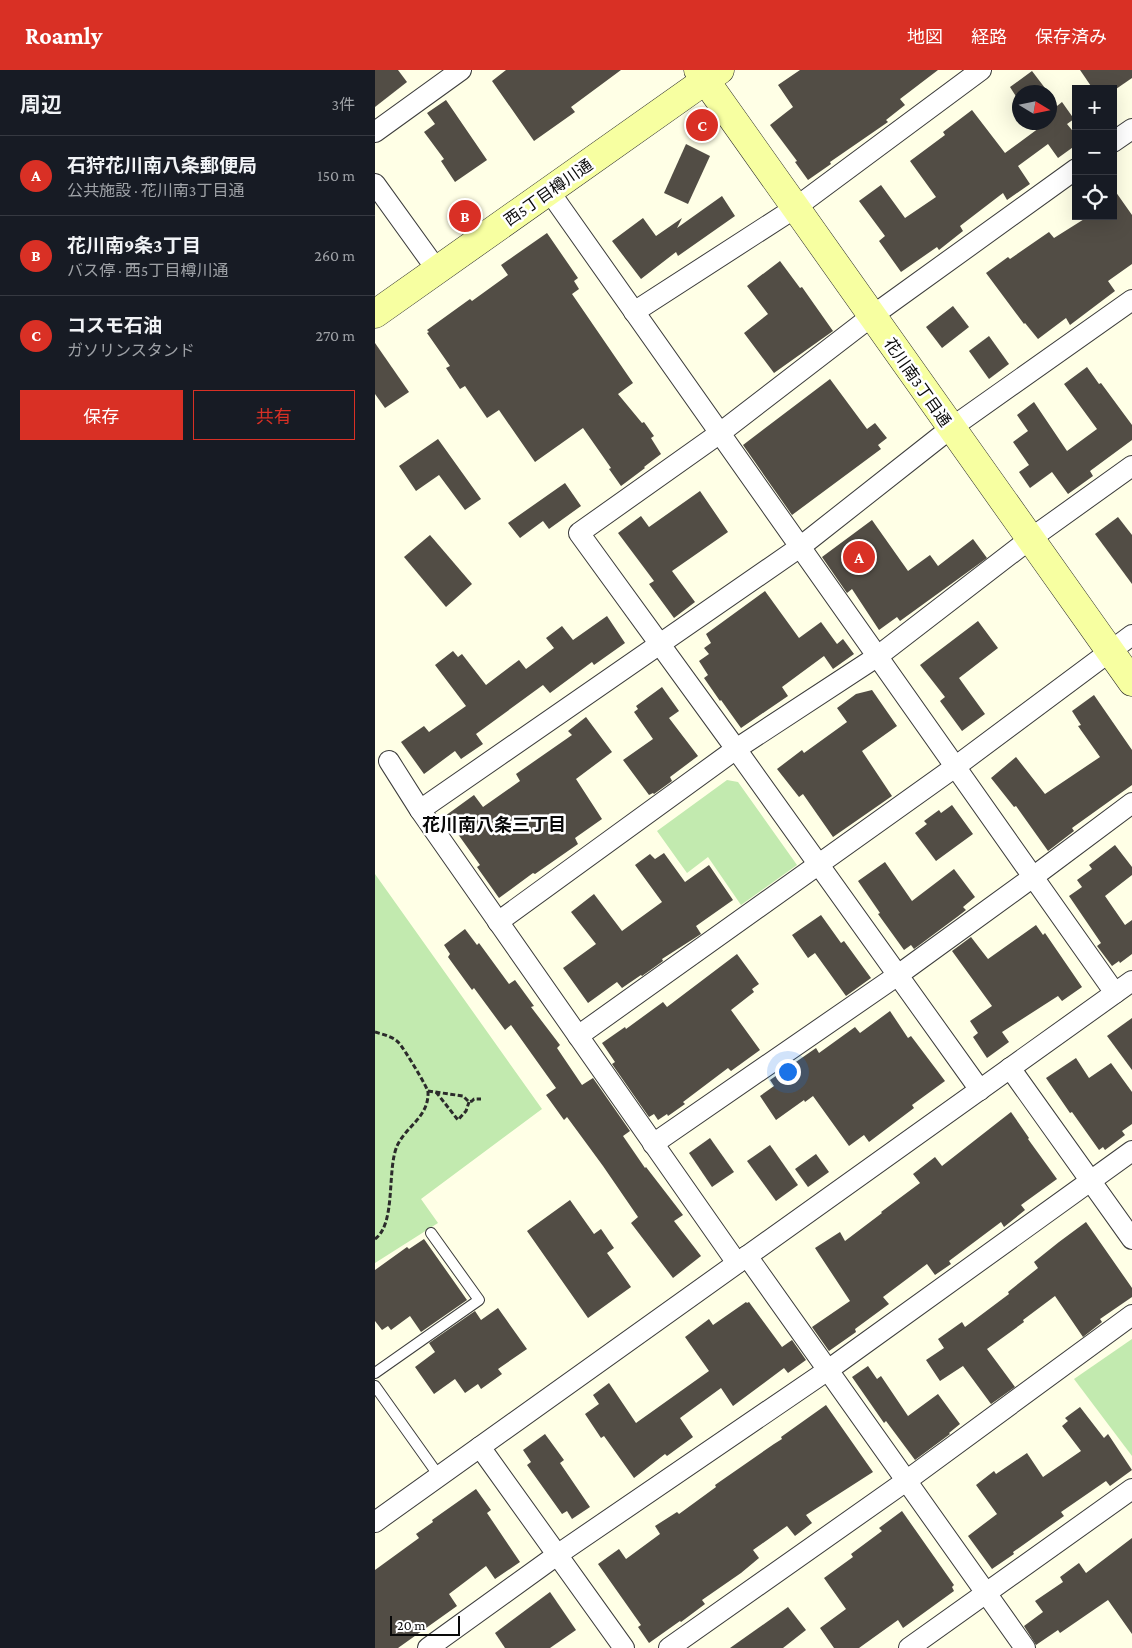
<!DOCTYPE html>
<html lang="ja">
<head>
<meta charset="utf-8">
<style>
  body { margin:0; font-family:"Crimson Pro","Noto Sans JP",serif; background:#242831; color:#f1f3f6 }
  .controls { position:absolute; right:15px; top:15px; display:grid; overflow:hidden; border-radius:0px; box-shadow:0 5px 20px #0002 }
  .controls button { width:45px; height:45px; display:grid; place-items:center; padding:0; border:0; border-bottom:1px solid #363941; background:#171b24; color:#f1f3f6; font:25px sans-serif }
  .compass { position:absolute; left:637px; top:15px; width:45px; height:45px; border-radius:50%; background:#171b24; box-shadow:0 5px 20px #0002; rotate:100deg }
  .scale { position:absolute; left:15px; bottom:12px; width:70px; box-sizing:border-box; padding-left:5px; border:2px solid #090909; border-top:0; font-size:14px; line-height:18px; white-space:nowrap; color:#090909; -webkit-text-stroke:4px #fff; paint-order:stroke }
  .you { position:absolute; left:412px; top:1001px; width:18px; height:18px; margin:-12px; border:4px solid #fff; border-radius:50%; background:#1a73e8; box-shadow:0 0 0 8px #1a73e833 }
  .badge { display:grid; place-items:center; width:32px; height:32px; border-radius:50%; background:#d93025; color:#fff; font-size:16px; font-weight:700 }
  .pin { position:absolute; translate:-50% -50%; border:2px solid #fff; box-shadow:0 1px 5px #0006 }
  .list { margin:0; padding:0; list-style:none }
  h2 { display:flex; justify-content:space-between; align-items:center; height:65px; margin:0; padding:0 20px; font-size:21px }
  h2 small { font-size:16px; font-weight:400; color:#9ea1a6 }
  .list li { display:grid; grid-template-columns:32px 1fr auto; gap:15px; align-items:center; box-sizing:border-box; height:80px; padding:0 20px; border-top:1px solid #363941 }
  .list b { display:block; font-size:19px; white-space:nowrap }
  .list p { margin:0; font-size:16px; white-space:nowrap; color:#9ea1a6 }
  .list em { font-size:16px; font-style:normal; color:#9ea1a6 }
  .actions { display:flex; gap:10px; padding:15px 20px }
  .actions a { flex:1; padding:11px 0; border:1px solid #d93025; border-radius:0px; text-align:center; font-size:18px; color:#d93025 }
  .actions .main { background:#d93025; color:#fff }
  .icon { flex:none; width:28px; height:28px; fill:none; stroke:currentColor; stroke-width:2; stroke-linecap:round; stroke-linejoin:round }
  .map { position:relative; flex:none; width:757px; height:1578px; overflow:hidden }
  header { display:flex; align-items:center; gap:30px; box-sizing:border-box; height:70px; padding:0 25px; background:#d93025; color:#fff }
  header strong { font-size:24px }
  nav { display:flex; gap:28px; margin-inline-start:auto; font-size:18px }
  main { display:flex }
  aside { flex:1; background:#171b24 }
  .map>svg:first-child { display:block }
  .green { fill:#c2eaaf }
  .building { fill:#524d45 }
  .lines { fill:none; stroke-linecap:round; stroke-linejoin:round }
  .lane-casing { stroke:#3c3c3c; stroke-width:12 }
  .street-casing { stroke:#3c3c3c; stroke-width:22 }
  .secondary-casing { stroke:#2b2b2b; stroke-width:29 }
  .path { stroke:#2b2b2b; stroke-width:3; stroke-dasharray:5 2.5; stroke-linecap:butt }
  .lane { stroke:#fff; stroke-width:10 }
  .street { stroke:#fff; stroke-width:20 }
  .secondary { stroke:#f7ffa1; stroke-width:28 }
  .labels { text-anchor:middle; stroke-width:5; stroke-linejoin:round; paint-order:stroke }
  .street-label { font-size:16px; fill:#090909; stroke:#fff }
  .neighbourhood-label { font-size:18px; font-weight:bold; fill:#090909; stroke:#fff }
</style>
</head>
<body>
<header>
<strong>Roamly</strong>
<nav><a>地図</a><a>経路</a><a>保存済み</a></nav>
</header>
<main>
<aside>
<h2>周辺<small>3件</small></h2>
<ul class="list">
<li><span class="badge">A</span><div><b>石狩花川南八条郵便局</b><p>公共施設 · 花川南3丁目通</p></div><em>150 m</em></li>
<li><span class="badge">B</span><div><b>花川南9条3丁目</b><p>バス停 · 西5丁目樽川通</p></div><em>260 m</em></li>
<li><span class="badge">C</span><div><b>コスモ石油</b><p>ガソリンスタンド</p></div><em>270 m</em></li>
</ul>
<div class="actions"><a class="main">保存</a><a>共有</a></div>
</aside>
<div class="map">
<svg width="757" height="1578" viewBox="0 0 757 1578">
  <rect width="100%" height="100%" fill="#ffffe6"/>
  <g class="green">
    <polygon points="352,710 363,712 422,795 366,835 333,787 312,803 282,761"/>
    <polygon points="0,804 167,1039 46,1129 63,1153 0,1193"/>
    <polygon points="757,1269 757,1386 699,1309"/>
  </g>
  <g class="building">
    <polygon points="0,0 23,0 32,12 0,37"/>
    <polygon points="131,0 246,0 196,37 200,42 159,71 117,11"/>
    <polygon points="425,0 563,0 525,29 530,35 511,50 513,52 455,92 456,94 433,110 420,92 422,91 395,55 418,37 403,15"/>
    <polygon points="705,0 757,0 757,8 741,19 718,19"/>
    <polygon points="657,1 673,22 644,22 644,31 635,17"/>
    <polygon points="674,25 682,36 687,32 699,49 692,54 701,65 701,75 683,88 673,74 643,96 655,114 632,130 628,123 585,156 588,161 564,180 562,177 526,202 504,171 510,166 484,131 506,115 530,148 561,127 535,91 570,65 568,62 597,40 630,83 664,58 660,52 674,52"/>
    <polygon points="71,30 112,90 80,112 66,91 69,89 49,62 60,54 52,43"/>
    <polygon points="311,74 335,86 313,134 289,123"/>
    <polygon points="738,118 757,145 757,194 733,211 740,221 695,255 691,248 663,269 650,253 649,254 611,203 633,187 635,189 674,162 679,168 714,146 738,146"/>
    <polygon points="347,126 360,146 303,186 301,182 266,209 237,171 268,148 281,166 307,148 302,158"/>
    <polygon points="172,163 203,208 199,211 204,219 197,224 258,313 243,324 267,353 269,352 279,366 276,368 286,384 269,397 270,398 246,416 234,399 236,398 208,358 160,392 124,340 112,348 90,316 85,319 71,298 75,296 52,263 54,262 52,260 95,229 97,231 133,205 126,195"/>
    <polygon points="405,191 425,218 427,217 458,261 399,303 369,263 393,244 372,216"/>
    <polygon points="578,236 594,257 567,278 551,257"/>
    <polygon points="614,266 634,294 614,309 594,281"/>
    <polygon points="0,273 34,322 10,338 0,324"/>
    <polygon points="712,297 724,314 726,313 757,355 757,370 715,401 718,406 693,424 677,402 655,418 644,402 654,395 638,372 653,361 642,345 659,332 692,381 722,359 689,314"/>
    <polygon points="455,309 492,359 500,353 512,368 503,375 506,379 417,445 368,375"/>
    <polygon points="63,369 106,429 90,440 64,405 41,421 24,396"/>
    <polygon points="190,413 206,436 174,459 168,451 145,468 133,453"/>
    <polygon points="325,421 353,462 297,501 320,532 299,548 274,514 279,511 243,463 266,446 274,457"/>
    <polygon points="743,447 757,465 757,514 720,464"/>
    <polygon points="497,450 533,501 555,485 563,496 598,469 612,488 525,551 522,547 504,560 477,519 472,523 447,487"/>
    <polygon points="55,465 97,514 71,537 29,487"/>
    <polygon points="390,521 424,568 446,552 462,574 468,569 479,584 458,599 449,586 407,617 413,626 366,658 346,630 345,631 329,608 333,605 324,591 334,584 329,578 336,573 331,564"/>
    <polygon points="232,546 250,573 219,595 217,592 175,623 168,615 101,664 108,674 86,689 80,681 49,704 26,672 49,656 54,662 91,636 60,595 78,581 83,587 87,584 111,615 144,590 151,599 179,578 171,568 187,556 198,570"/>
    <polygon points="603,551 623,578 584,608 610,644 587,661 565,631 570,627 545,595"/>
    <polygon points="287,617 304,641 294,648 323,686 295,707 297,711 279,724 278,723 274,725 248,690 278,669 259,642 263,639 261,636"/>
    <polygon points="497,620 522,656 487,681 517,726 458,767 428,724 424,727 402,699 427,680 429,683 472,652 462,638 481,624"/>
    <polygon points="719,625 757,680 757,715 697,758 699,761 673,781 641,736 639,737 616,708 641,687 670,724 725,687 703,656 706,655 697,641"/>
    <polygon points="211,647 237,682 201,709 227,749 200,768 203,774 160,804 158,803 124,828 102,797 105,795 70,746 99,725 108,737 145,711 141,704 197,665 193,661"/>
    <polygon points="577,735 598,764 561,791 540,763 552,754 549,751 564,740 566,743"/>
    <polygon points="740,775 757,797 757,805 730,826 750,855 757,850 757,884 745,893 744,891 737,896 722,876 726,873 694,826 707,817 702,810 717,799 714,795"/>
    <polygon points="289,783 310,812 334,795 358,830 321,856 326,864 287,889 288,891 267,906 266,905 247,918 242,912 213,933 188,898 221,874 196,842 219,824 247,861 287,832 260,795 275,784 280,789"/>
    <polygon points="510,792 537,831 579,799 600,827 588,837 591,840 582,847 539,879 536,875 529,880 503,844 505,843 483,811"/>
    <polygon points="446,845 466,873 469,871 496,908 471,926 440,883 433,888 417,865"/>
    <polygon points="661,855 668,865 670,863 707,917 687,931 683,926 627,962 634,972 612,988 598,967 603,963 595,951 617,936 577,881 596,867 613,889"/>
    <polygon points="90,859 102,875 104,873 134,914 140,910 159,936 156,937 185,975 182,978 207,1015 218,1008 255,1061 248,1066 270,1098 271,1097 308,1145 299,1151 326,1186 298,1208 256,1153 263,1147 228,1096 192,1047 189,1050 171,1025 181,1018 136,955 130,960 99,918 97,920 73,887 75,884 69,875"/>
    <polygon points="362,884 384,914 377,919 379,922 356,940 385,980 356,1001 353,998 308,1032 310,1034 293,1046 292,1044 283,1050 279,1044 274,1047 237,994 240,992 227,973 250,957 251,959 288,932 292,937"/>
    <polygon points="515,941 533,968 536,966 570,1011 537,1035 539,1038 494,1072 489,1065 474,1076 438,1026 430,1032 429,1030 401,1050 385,1026 399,1016 395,1010 441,978 444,983 480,957 485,963"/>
    <polygon points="757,948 757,1000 732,966"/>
    <polygon points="701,988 714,1008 736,993 757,1022 757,1054 747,1061 750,1065 730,1080 728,1077 724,1080 697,1042 695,1043 671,1008"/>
    <polygon points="636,1042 654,1068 653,1069 682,1109 646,1135 650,1140 629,1157 626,1152 574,1191 576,1194 560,1205 552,1194 508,1227 514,1234 480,1259 481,1262 454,1281 437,1257 475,1231 440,1178 465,1162 470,1171 507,1143 506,1142 545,1113 538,1104 560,1087 567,1096"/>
    <polygon points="335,1068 359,1102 337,1117 314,1083"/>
    <polygon points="395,1075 423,1115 401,1131 372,1091"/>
    <polygon points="441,1084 454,1102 433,1117 420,1099"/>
    <polygon points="195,1130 219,1164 226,1159 239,1178 232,1183 256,1217 213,1248 152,1161"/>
    <polygon points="711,1152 757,1218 757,1227 725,1249 727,1252 708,1267 680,1226 648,1250 649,1252 612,1279 640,1317 616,1334 588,1296 565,1311 551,1290 569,1278 563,1269 587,1252 590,1257 634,1224 633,1222 663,1198 659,1192 684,1172"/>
    <polygon points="49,1169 92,1230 46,1262 35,1246 16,1260 13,1256 7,1260 0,1251 0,1200 32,1177 34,1179"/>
    <polygon points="371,1232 372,1233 374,1232 407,1277 417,1270 431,1290 413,1303 409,1298 358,1336 346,1318 305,1348 318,1367 292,1386 290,1384 259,1408 229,1366 226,1368 210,1344 224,1334 218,1325 234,1313 261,1353 334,1301 310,1267 334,1249 338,1255"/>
    <polygon points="123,1238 152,1279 123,1299 127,1304 106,1319 103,1314 90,1323 80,1309 59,1324 40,1297 60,1282 54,1273 100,1241 106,1250"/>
    <polygon points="493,1296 502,1309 506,1306 533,1346 563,1324 585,1354 574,1363 575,1364 540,1390 511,1351 509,1353 477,1307"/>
    <polygon points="451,1335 498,1402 431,1445 437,1453 420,1466 412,1456 378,1480 384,1488 366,1503 327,1530 330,1534 306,1552 305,1551 274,1573 263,1557 266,1555 223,1494 244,1479 251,1489 285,1464 280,1456 302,1442 304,1444 341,1417 340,1415 399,1374 407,1369 406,1367"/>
    <polygon points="705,1337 729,1368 733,1364 757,1400 735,1416 731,1411 686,1442 689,1446 638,1482 639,1484 617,1499 593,1466 622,1444 601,1415 619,1401 621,1404 652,1383 668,1407 706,1381 687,1356 693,1351 690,1348"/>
    <polygon points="170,1364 189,1390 185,1393 215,1437 197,1449 192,1441 187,1444 152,1395 156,1392 148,1380"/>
    <polygon points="101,1419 116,1440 112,1443 145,1492 120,1509 111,1496 74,1524 82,1536 23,1578 0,1578 0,1500 44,1468 41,1464 58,1452 57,1450"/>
    <polygon points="527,1441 579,1515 577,1517 579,1521 528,1558 523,1550 484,1578 459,1578 445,1558 471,1539 449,1508 478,1487 476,1484 507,1461 504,1458"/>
    <polygon points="757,1468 757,1564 733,1530 685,1563 683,1560 661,1575 649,1556 668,1542 660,1531 688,1512 685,1507 704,1493 711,1503"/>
    <polygon points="175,1522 201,1560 175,1578 130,1578 120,1563"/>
    <polygon points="413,1537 431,1560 408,1578 355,1578"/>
  </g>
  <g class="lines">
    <g class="lane-casing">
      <g id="lane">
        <polyline points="0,1303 104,1230 56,1163"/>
        <polyline points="0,1316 64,1406"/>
      </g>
    </g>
    <g class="street-casing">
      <g id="street">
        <polyline points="0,62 86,0"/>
        <polyline points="738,72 757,59"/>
        <polyline points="0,114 62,200"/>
        <polyline points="174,121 740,923"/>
        <polyline points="259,242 420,138 606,0"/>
        <polyline points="14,691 45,740 362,1193"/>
        <polyline points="45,740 425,477 576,358 757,230"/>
        <polyline points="123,852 361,679 503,586 655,469 757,396"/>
        <polyline points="203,966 580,697 757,565"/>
        <polyline points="635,998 757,1169"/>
        <polyline points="605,1020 361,679 204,463 345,363 497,246 701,99"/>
        <polyline points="278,1074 523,905 658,807 757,733"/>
        <polyline points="372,1186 650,1578"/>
        <polyline points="105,1377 249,1578"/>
        <polyline points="0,1452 757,911"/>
        <polyline points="53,1578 182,1485 453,1300 757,1081"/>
        <polyline points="294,1578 531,1411 757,1245"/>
        <polyline points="534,1578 757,1419"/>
      </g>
    </g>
    <g class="secondary-casing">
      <g id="secondary">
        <polyline points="323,0 757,612"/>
        <polyline points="0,244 345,0"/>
      </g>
    </g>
    <g class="path">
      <path d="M0 962C7 964 19 967 24 973 28 977 53 1018 53 1022 54 1046 33 1055 23 1074 11 1097 22 1153 0 1169"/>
      <polyline points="53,1021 88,1026 94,1032 97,1031 99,1029 106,1029"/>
      <polyline points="61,1022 83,1050 91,1041 94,1032"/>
    </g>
    <use href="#lane" class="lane"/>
    <use href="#street" class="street"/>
    <use href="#secondary" class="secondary"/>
  </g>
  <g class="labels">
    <g class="street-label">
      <text transform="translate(173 122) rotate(-35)" y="6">西5丁目樽川通</text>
      <text transform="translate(543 312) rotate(55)" y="6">花川南3丁目通</text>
    </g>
    <g class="neighbourhood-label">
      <text x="119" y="761">花川南八条三丁目</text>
    </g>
  </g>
</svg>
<div class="controls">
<button>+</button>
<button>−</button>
<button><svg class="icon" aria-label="locate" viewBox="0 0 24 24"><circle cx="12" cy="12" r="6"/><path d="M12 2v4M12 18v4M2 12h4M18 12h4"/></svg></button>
</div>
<svg class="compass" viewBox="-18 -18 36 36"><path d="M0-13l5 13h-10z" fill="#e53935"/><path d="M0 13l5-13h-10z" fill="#9ea1a6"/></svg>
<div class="scale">20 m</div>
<div class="you"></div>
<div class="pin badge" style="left:484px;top:487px">A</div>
<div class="pin badge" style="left:90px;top:146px">B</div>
<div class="pin badge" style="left:327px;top:55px">C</div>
</div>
</main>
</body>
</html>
